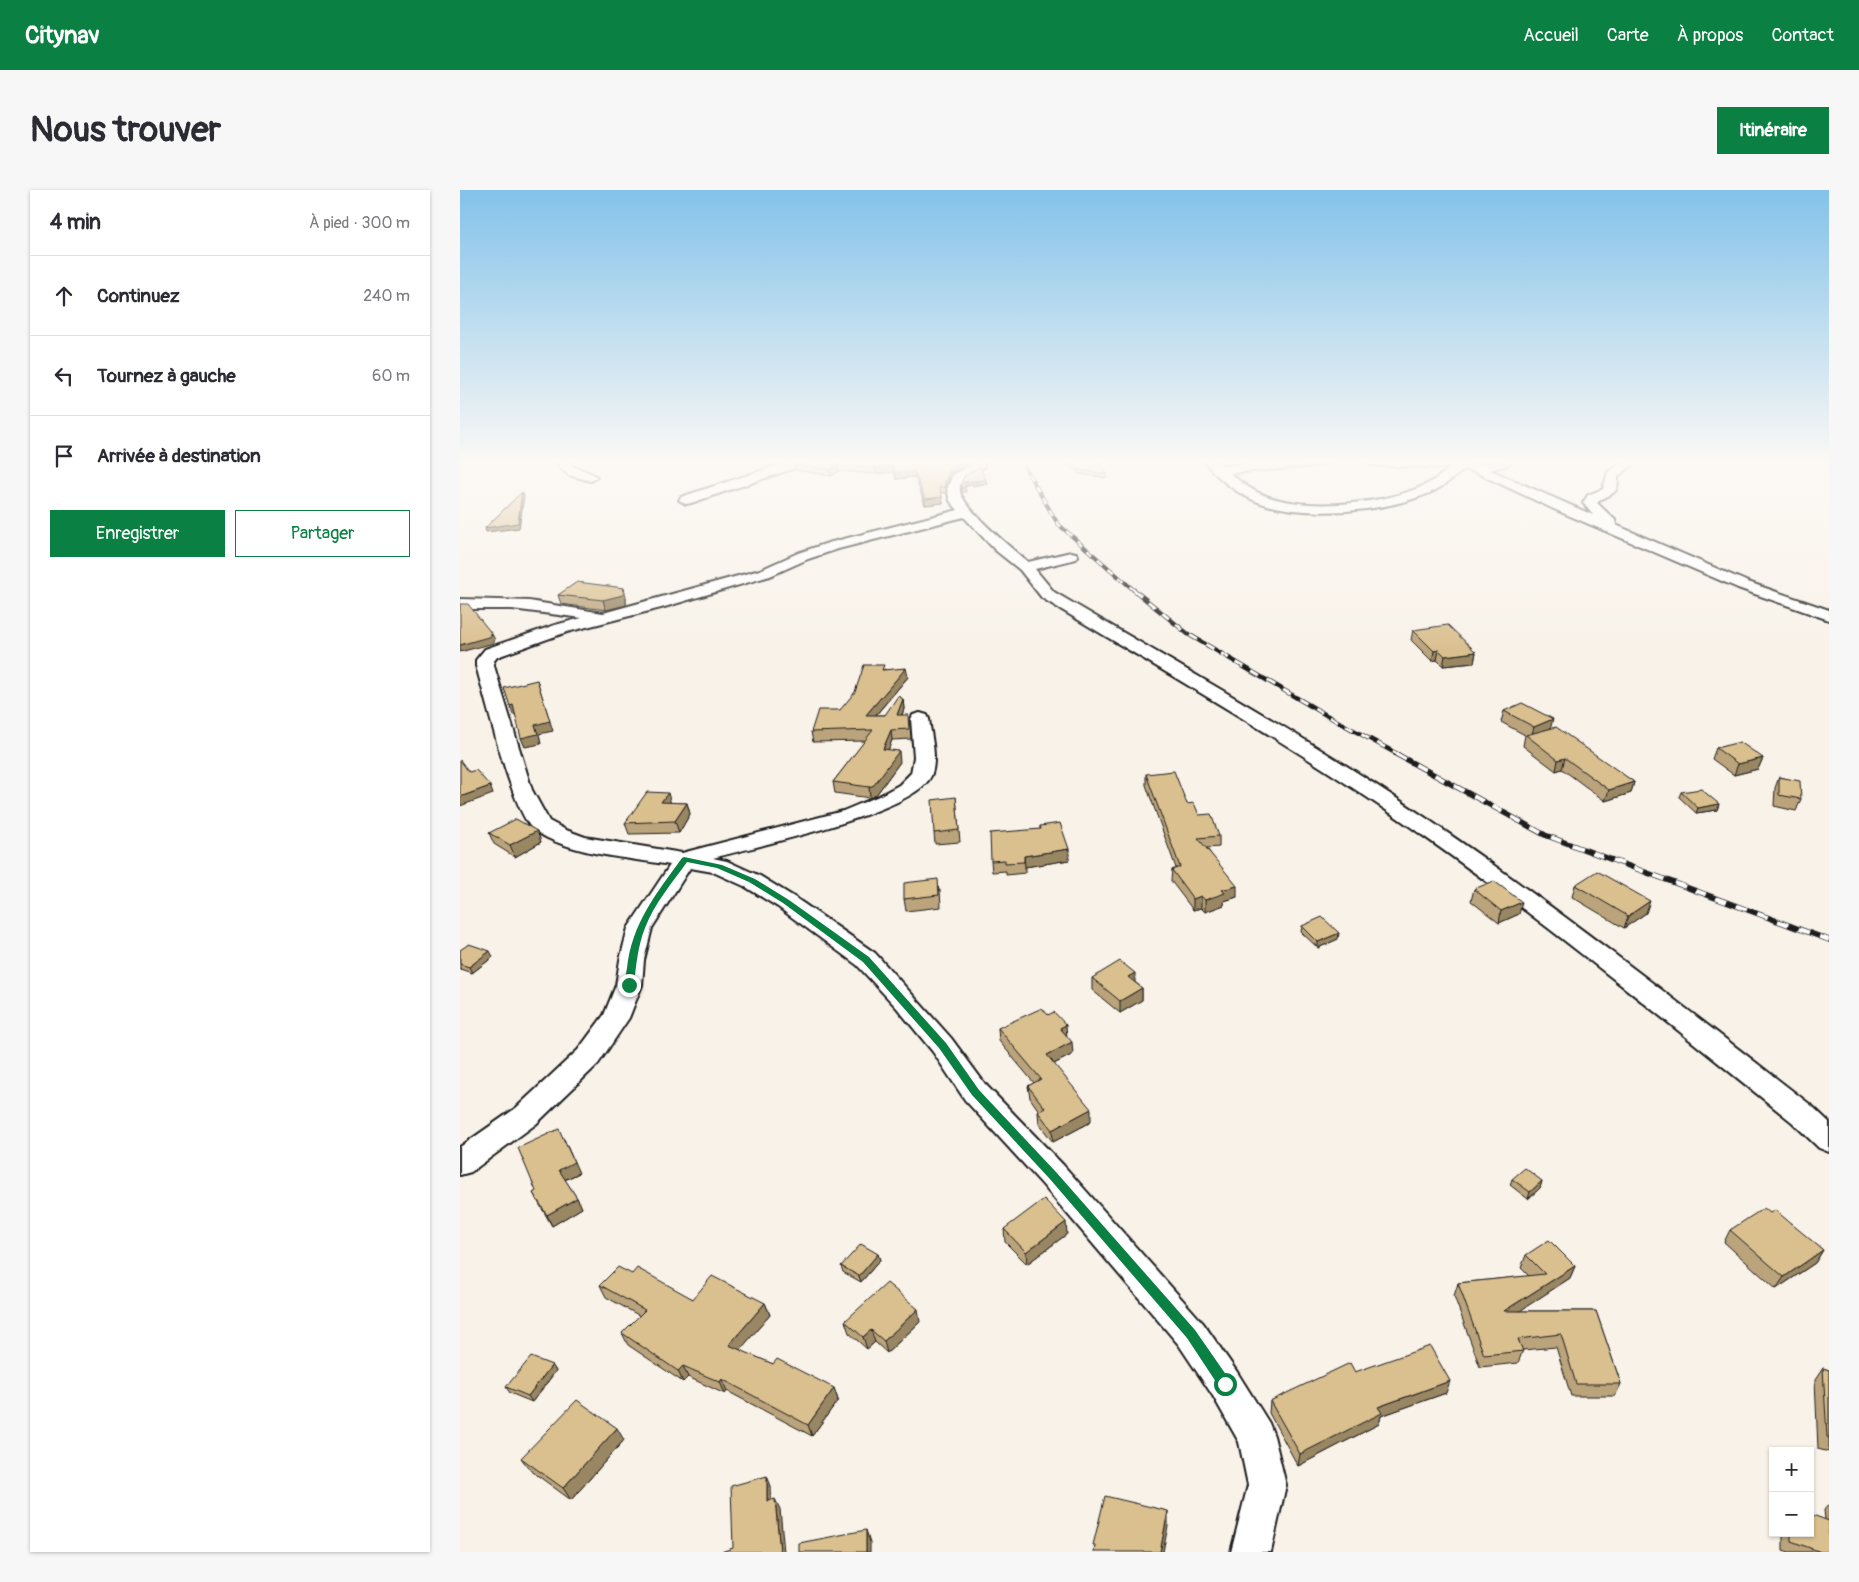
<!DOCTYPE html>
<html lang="fr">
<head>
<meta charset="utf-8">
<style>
  body { margin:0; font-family:Pangolin,sans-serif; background:#f7f7f7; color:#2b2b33 }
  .controls { position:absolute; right:15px; bottom:15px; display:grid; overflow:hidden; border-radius:0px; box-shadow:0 1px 4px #0004 }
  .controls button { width:45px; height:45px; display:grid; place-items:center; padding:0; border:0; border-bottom:1px solid #e1e1e2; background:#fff; color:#2b2b33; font:25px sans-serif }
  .stop { position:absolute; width:15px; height:15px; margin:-11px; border:4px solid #0b8043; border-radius:50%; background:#fff }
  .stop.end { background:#0b8043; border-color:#fff; box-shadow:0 1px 5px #0008 }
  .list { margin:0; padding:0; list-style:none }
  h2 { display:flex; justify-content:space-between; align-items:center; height:65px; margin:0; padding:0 20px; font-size:21px }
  h2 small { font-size:16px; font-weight:400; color:#7c7c81 }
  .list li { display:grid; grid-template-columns:32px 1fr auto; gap:15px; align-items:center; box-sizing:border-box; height:80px; padding:0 20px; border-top:1px solid #e1e1e2 }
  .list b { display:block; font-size:19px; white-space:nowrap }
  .list em { font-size:16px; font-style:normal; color:#7c7c81 }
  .actions { display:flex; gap:10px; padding:15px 20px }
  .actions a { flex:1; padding:11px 0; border:1px solid #0b8043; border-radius:0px; text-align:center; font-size:18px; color:#0b8043 }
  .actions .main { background:#0b8043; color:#fff }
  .icon { flex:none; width:28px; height:28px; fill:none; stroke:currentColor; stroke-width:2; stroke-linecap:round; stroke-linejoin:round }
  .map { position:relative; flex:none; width:1369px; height:1362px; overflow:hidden; border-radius:0px }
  header { display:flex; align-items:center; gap:30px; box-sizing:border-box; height:70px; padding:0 25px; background:#0b8043; color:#fff }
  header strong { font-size:24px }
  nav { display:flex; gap:28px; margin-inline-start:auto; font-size:18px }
  .intro { display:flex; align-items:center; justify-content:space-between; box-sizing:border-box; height:120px; padding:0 30px }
  h1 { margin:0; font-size:35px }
  .button { padding:12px 22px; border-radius:0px; background:#0b8043; color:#fff; font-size:18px; font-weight:700 }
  main { display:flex; gap:30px; padding:0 30px }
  aside { flex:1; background:#fff; border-radius:0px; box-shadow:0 1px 4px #0004 }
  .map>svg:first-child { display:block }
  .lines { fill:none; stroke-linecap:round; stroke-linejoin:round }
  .minor-casing { stroke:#1c1c1c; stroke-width:4 }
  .minor { fill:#fff; fill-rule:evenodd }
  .rail-far2-casing { stroke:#1c1c1c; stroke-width:4 }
  .rail-far1-casing { stroke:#1c1c1c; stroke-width:4.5 }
  .rail-casing { stroke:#1c1c1c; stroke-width:5.5 }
  .rail-far2 { stroke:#fff; stroke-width:2.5; stroke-dasharray:7; stroke-linecap:butt }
  .rail-far1 { stroke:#fff; stroke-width:3; stroke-dasharray:9; stroke-linecap:butt }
  .rail { stroke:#fff; stroke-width:4; stroke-dasharray:11; stroke-linecap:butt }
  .wall { fill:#bba47b; stroke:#1c1c1c }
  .shaded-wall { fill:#998664; stroke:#1c1c1c }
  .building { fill:#dabf8f; stroke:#1c1c1c }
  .route { fill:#0b8043 }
</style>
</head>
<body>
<header>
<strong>Citynav</strong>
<nav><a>Accueil</a><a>Carte</a><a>À propos</a><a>Contact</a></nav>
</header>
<div class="intro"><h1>Nous trouver</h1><a class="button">Itinéraire</a></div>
<main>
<aside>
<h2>4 min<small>À pied · 300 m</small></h2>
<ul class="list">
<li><svg class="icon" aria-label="ahead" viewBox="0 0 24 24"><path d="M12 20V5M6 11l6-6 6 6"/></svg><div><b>Continuez</b></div><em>240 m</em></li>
<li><svg class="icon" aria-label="left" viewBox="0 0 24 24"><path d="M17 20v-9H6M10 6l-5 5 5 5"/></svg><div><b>Tournez à gauche</b></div><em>60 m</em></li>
<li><svg class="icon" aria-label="arrive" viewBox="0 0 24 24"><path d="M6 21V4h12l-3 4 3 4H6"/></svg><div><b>Arrivée à destination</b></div></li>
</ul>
<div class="actions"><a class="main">Enregistrer</a><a>Partager</a></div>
</aside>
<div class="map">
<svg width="1369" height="1362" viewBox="0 0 1369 1362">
  <rect width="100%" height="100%" fill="#f8f2e9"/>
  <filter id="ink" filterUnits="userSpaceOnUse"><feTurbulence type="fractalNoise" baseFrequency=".02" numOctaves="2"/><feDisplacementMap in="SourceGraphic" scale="10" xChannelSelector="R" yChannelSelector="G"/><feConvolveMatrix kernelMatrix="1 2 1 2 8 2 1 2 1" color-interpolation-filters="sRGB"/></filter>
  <g filter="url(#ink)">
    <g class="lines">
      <g class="minor-casing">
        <g id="minor">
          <path d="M100 271H112L111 275C119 280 131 281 137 287L131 291 109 285 98 276Z"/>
          <polygon points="331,271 349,271 347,274 231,313 226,314 219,310 221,307"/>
          <path d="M512 271H524V277L503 289C501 293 499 297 500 301 503 318 553 360 568 372L611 362 616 363 618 366 616 369 575 379 594 402C707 469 823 533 933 606 1078 702 1215 810 1352 916L1369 932V962L1359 958 1332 932C1211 835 1091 736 965 647 842 560 711 486 582 408L560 380 535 360 504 327 378 359 348 369 310 386 201 418 107 442 37 467 34 471V476L72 600 89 631 106 640 125 647 222 663 383 621 419 606 439 595 451 583 454 567 451 529 453 525 460 523 467 525 469 529C471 546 478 569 471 586 454 623 295 656 253 668L267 671 300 686 334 707 415 763 491 848 525 894 604 976 743 1133 777 1182 809 1233 814 1246 826 1295 811 1362H771L788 1295 779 1252 753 1206 719 1155 582 994 505 910 473 862 437 818 397 775 318 717 284 696 253 682 230 678 192 738 184 770 182 795 169 828 138 874 76 934 11 982 0 985V957L56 918 118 860 144 825 156 795 160 770 168 738 210 675C170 668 106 664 74 640 53 625 25 506 16 476V470L25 459 95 435 122 428 52 419H0V409L69 411 143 423 300 380 338 363 368 353 498 320 490 311 487 299 493 284 512 275Z"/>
          <path d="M744 271H757L763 276 821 271H871L865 275 770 283C782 294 794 302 809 307 851 321 925 314 965 295 974 291 982 284 990 278L911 275 905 271H1011L1010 273C1021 276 1038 271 1051 271L1049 274 1030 280 1133 325 1123 313 1128 305 1143 299 1148 282 1164 271H1178L1158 286C1159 308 1148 302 1137 313L1155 330 1156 335 1288 392 1369 420V430L1278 398 1096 320 1015 282 1005 279C995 287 985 295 974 301 928 322 849 329 801 313 780 306 758 289 744 271Z"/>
        </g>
      </g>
      <use href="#minor" class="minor"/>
      <g class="rail-far2-casing">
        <polyline id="rail-far2" points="561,271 598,334 675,401"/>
      </g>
      <g class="rail-far1-casing">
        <polyline id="rail-far1" points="674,400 728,444 866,525 939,565"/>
      </g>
      <g class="rail-casing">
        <polyline id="rail" points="936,564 1085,645 1369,750"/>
      </g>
      <use href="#rail-far2" class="rail-far2"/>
      <use href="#rail-far1" class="rail-far1"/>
      <use href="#rail" class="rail"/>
    </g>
    <g class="wall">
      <polygon points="343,271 511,271 510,274 492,282 486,298 486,303 481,303 483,313 465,315 455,287 436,289 434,282 416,284 379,281 371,286 335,280 334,274"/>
      <polygon points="604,271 640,271 647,284 647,288 619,284"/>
      <polygon points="527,294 505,296 506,302 502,302 502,299 501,295"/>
      <polygon points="98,405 166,407 166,415 146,420 101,414"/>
      <polygon points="953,440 1016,462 1014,473 983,476 977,470 972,471 951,450"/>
      <polygon points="424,479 448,487 416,525 425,525 443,509 444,519 442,525 450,535 451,549 432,550 428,560 440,572 416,605 410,608 375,603 373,592 405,551 353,552 351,542 380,520"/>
      <polygon points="1044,521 1090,538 1174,592 1171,603 1145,611 1102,579 1096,581 1063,556 1065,545 1041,532"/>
      <polygon points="1256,558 1303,568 1298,579 1274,585 1252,569"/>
      <polygon points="686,584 727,614 759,646 759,657 747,658 777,707 764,711 764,715 745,722 741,718 733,720 711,691 712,680 716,678 686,595"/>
      <polygon points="1319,587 1341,609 1336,621 1314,616 1315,598"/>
      <polygon points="1221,602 1259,614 1257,620 1236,623 1219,607"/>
      <polygon points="496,607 500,652 475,654 474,643"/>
      <polygon points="211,613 227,613 230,624 219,643 169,644 165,633"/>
      <polygon points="580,636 609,670 565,677 565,683 546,685 546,681 532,682 531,671 580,639"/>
      <polygon points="77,641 81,652 55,667 34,654 29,643"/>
      <polygon points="1115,695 1186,723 1164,738 1112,707"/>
      <polygon points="1014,699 1059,724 1039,733 1011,711"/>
      <polygon points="480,700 481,717 446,721 444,709"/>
      <polygon points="842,736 878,749 858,758 841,742"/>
      <polygon points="0,760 33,767 12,783 0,779"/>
      <polygon points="632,788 675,792 682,798 682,810 660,823 632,800"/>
      <polygon points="538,838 606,845 613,864 594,874 631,932 593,952 579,934 578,922 579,921 570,908 568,896 574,893 539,851"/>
      <polygon points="119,983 105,990 117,1008 122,1018 92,1036 73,1003"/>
      <polygon points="1052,989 1082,991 1080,998 1068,1009 1050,995"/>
      <polygon points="1310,1023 1363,1060 1355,1073 1316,1099 1264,1052 1270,1040"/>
      <polygon points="544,1039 607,1044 567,1074 545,1052"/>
      <polygon points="418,1064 420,1070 401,1092 383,1082 381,1076"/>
      <polygon points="1066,1065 1115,1076 1110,1088 1059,1121 1136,1121 1161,1194 1155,1206 1111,1206 1096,1157 1063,1160 1058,1173 1020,1177 994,1106 998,1093 1069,1086 1061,1078"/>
      <polygon points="172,1084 233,1109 305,1113 310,1125 279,1160 313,1174 374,1198 378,1210 352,1246 267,1201 265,1204 228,1187 223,1192 168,1155 162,1143 180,1126 146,1107 140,1095"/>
      <polygon points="385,1131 460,1132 427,1163 415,1152 407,1159 389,1143"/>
      <polygon points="92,1175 96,1181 72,1212 50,1203 46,1197"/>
      <polygon points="1363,1178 1369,1180 1369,1262 1358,1259 1355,1190"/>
      <polygon points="895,1182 986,1203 921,1226 919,1234 838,1276 809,1223 810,1211"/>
      <polygon points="164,1250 111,1310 70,1280 61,1268"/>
      <polygon points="1369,1314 1369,1362 1329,1362 1323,1360 1323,1343 1350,1343 1365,1329 1364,1320"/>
    </g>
    <g class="shaded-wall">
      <polygon points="503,271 511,271 510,274 492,282 485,298 485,292 492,276"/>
      <polygon points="378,275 379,281 371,286 370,280"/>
      <polygon points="433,276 434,282 416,284 415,278"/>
      <polygon points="454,281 455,287 436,289 436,283"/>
      <polygon points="526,290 527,294 505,296 504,292"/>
      <polygon points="62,302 64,306 59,338 26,342 25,338"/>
      <polygon points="482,307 483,313 465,315 465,309"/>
      <polygon points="164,398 166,407 166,415 146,420 143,410"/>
      <polygon points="32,444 35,450 34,451 34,453 0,462 0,455"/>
      <polygon points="979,460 977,470 972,471 974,461"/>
      <polygon points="1016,462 1014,473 983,476 985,466"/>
      <polygon points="446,478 448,487 408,534 406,525"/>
      <polygon points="77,490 93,541 79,544 81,554 65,557 61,548 75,535"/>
      <polygon points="443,509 444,519 438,535 437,525"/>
      <polygon points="53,515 57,524 53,525 50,516"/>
      <polygon points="1093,529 1090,540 1071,548 1074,537"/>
      <polygon points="431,540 432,550 425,569 423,559"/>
      <polygon points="439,561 440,572 416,605 410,608 409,597"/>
      <polygon points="1105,568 1102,579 1096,581 1098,570"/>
      <polygon points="1303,568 1298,579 1274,585 1278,574"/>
      <polygon points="1174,592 1171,603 1145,611 1149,600"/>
      <polygon points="30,596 33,604 0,616 0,607"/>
      <polygon points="208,603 211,614 201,612"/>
      <polygon points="227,613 230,624 219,643 215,631"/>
      <polygon points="1259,614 1257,620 1236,623 1238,618"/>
      <polygon points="77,641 81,652 55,667 50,655"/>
      <polygon points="609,659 609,670 565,677 564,666"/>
      <polygon points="777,696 777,707 764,711 764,715 745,722 745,710 762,700"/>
      <polygon points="741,706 741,718 733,720 733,709"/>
      <polygon points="1190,711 1186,723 1164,738 1168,726"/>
      <polygon points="1062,712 1059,724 1039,733 1041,721"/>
      <polygon points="879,743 878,749 858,758 858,752"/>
      <polygon points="30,761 33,767 12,783 9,777"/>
      <polygon points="675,783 675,795 668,787"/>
      <polygon points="682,798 682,810 660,823 660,811"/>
      <polygon points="606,835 607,848 600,838"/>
      <polygon points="612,852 613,864 588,877 587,865"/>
      <polygon points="631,919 631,932 593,952 592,940"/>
      <polygon points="104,949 119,983 104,990 99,980"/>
      <polygon points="1082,991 1080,998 1068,1009 1070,1002"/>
      <polygon points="117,1008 122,1018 92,1036 87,1025"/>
      <polygon points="606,1032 607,1044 567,1074 566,1062"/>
      <polygon points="1363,1060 1355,1073 1316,1099 1324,1087"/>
      <polygon points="418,1064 420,1070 401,1092 399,1086"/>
      <polygon points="1115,1076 1110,1088 1040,1134 1044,1121"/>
      <polygon points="305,1113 310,1125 274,1167 269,1155"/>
      <polygon points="458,1119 460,1132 427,1163 424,1151"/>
      <polygon points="411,1140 415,1152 407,1159 403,1147"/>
      <polygon points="92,1175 96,1181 72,1212 68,1206"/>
      <polygon points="223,1176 228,1187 223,1192 218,1181"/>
      <polygon points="262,1189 267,1201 265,1204 260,1192"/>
      <polygon points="990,1191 986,1203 921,1226 919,1234 838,1276 840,1264 918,1217"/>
      <polygon points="374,1198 378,1210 352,1246 348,1235"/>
      <polygon points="157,1238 164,1250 111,1310 103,1298"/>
      <polygon points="307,1286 311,1296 312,1321 307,1311"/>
      <polygon points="315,1309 320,1319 324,1362 320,1362"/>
      <polygon points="708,1321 708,1336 703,1362 700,1362"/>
      <polygon points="406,1340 410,1352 410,1362 406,1362"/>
    </g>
    <g class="building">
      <polygon points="343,271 503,271 492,276 485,292 485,297 479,297 482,307 465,309 454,281 436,283 433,276 415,278 378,275 370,280 334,274"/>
      <polygon points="609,271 640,271 647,284 619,280"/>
      <polygon points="520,277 526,290 504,292 505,297 502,298 501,295 504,286"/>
      <polygon points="62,302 58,333 25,338"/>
      <polygon points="117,392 164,398 163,405 143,410 98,405"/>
      <polygon points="0,414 8,414 32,444 30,444 32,446 0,455"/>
      <polygon points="988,435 1016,462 985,466 979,460 974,461 953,440"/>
      <polygon points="404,475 424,475 422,480 446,478 406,525 425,525 438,506 443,509 437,525 448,525 449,539 431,540 423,559 439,561 414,595 409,597 373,592 413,540 351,542 358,520 380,520 395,502"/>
      <polygon points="77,490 90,531 75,535 78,544 61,548 53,515 50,516 44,498"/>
      <polygon points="1062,513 1093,529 1074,537 1044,521"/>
      <polygon points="1096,537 1174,592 1149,600 1105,568 1098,570 1066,545"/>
      <polygon points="1280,552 1303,568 1278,574 1256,558"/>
      <polygon points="0,570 9,582 16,580 30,596 0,607"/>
      <polygon points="714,581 727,614 734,613 739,625 751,624 759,646 738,648 777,696 762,700 765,703 745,710 741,706 733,709 712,680 720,677 686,584"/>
      <polygon points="1319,587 1340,591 1341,609 1319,605"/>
      <polygon points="1241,599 1259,614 1238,618 1221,602"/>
      <polygon points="187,602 208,603 201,612 227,613 215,631 165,633"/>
      <polygon points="496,607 499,640 474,643 472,610"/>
      <polygon points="56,629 77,641 50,655 29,643"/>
      <polygon points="600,633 609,659 564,666 564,672 545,673 545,670 531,671 530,643 581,639 580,636"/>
      <polygon points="1137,681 1190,711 1168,726 1115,695"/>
      <polygon points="478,689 479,705 444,709 444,693"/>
      <polygon points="1034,691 1062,712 1041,721 1014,699"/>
      <polygon points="862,727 879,743 858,752 842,736"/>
      <polygon points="9,754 30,761 9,777 0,774 0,760"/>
      <polygon points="660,771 675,783 668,787 682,798 660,811 632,788"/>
      <polygon points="582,818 588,825 594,822 606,835 600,838 612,852 587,865 631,919 592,940 578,922 585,918 568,896 581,889 538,838"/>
      <polygon points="99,939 114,972 99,980 117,1008 87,1025 73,1003 76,1001 58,958"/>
      <polygon points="1065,978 1082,991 1070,1002 1052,989"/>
      <polygon points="584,1009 606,1032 566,1062 544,1039"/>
      <polygon points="1304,1018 1310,1023 1315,1020 1363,1060 1324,1087 1270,1040"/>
      <polygon points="1089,1050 1115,1076 1044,1121 1136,1121 1161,1194 1116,1194 1101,1144 1058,1149 1063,1161 1024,1165 998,1093 1085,1084 1066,1065"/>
      <polygon points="401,1054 418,1064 399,1086 381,1076"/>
      <polygon points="158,1077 172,1084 177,1078 233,1109 252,1086 305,1113 269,1155 313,1174 317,1169 374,1198 348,1235 262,1189 260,1192 223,1176 218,1181 162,1143 185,1120 140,1095"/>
      <polygon points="427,1093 458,1119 424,1151 411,1140 403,1147 385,1131"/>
      <polygon points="970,1156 990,1191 918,1217 922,1223 840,1264 810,1211 890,1173 895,1182"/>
      <polygon points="71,1167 92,1175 68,1206 46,1197"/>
      <polygon points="1363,1178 1369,1180 1369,1248 1367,1247"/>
      <polygon points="117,1210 157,1238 103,1298 61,1268"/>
      <polygon points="307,1286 307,1311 315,1309 320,1362 261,1362 273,1358 271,1296"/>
      <polygon points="645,1306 708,1321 700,1362 634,1362 635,1355 633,1355"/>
      <polygon points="1350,1324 1369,1331 1369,1362 1361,1362 1331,1351 1331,1343 1350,1343"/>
      <polygon points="406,1340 406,1362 339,1362 339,1353"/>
    </g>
  </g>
  <linearGradient id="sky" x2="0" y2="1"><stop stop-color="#83c2ea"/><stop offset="0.59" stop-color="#fcf9f5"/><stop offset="1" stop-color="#fcf9f5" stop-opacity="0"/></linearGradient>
  <rect width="1369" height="462" fill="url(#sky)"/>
  <path class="route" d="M224 667 262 675 295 689 329 710 409 767 486 853 519 900 596 982 735 1140 769 1189 771 1194 769 1198 765 1200 760 1198 727 1148 589 988 512 905 479 858 403 772 323 713 289 692 257 678 227 672C212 693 194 714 185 738 178 755 176 776 174 795L169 798 166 797C164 791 166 784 167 778 172 733 196 704 222 668Z"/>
</svg>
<div class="controls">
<button>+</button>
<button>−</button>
</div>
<div class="stop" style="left:765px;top:1194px"></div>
<div class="stop end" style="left:169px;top:795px"></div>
</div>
</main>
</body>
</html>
